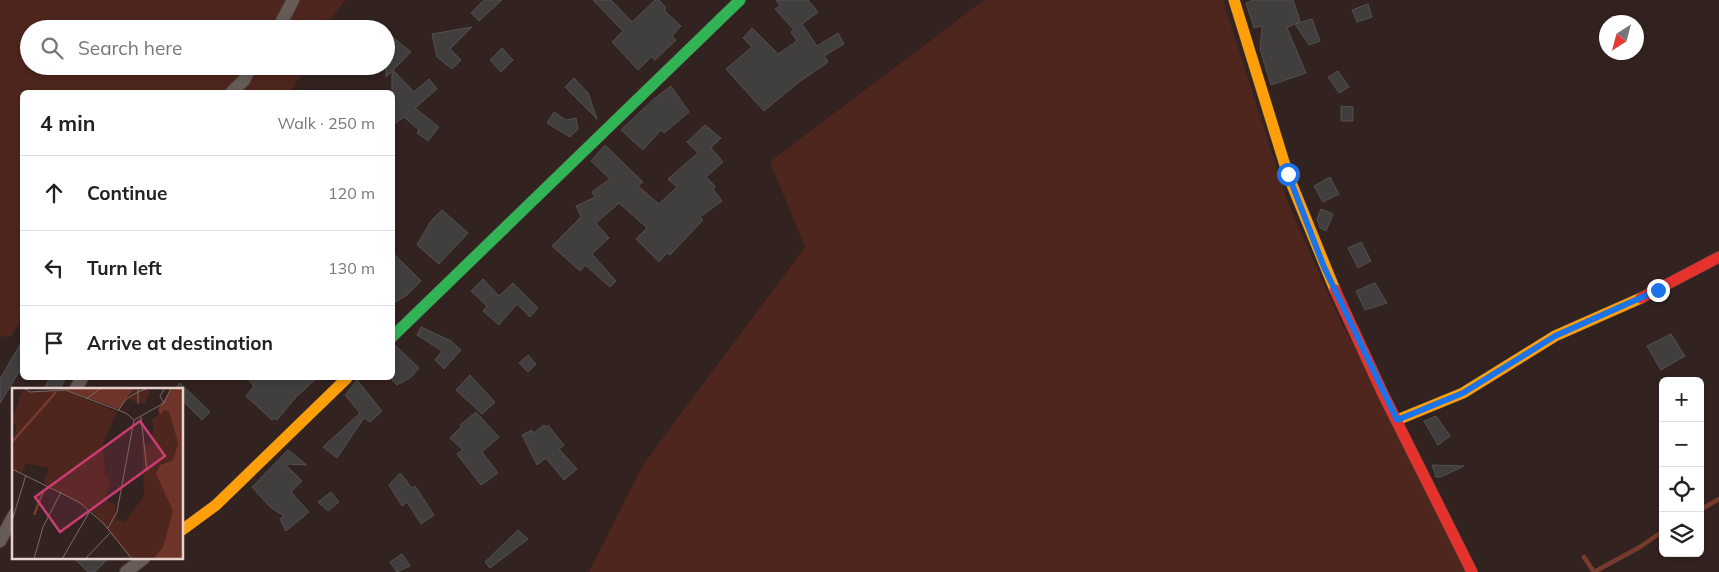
<!DOCTYPE html>
<html lang="en">
<head>
<meta charset="utf-8">
<style>
  body { margin:0; font-family:Mulish,sans-serif; background:#f6f6f6; color:#222 }
  .controls { position:absolute; right:15px; bottom:15px; display:grid; overflow:hidden; border-radius:8px; box-shadow:0 2px 8px #0003 }
  .controls button { width:45px; height:45px; display:grid; place-items:center; padding:0; border:0; border-bottom:1px solid #e0e0e0; background:#fff; color:#222; font:25px sans-serif }
  .compass { position:absolute; left:1599px; top:15px; width:45px; height:45px; border-radius:50%; background:#fff; box-shadow:0 2px 8px #0003; rotate:216deg }
  .stop { position:absolute; width:15px; height:15px; margin:-11px; border:4px solid #1a73e8; border-radius:50%; background:#fff }
  .stop.end { background:#1a73e8; border-color:#fff; box-shadow:0 1px 5px #0008 }
  .list { margin:0; padding:0; list-style:none }
  h2 { display:flex; justify-content:space-between; align-items:center; height:65px; margin:0; padding:0 20px; font-size:21px }
  h2 small { font-size:16px; font-weight:400; color:#767676 }
  .list li { display:grid; grid-template-columns:32px 1fr auto; gap:15px; align-items:center; box-sizing:border-box; height:75px; padding:0 20px; border-top:1px solid #e0e0e0 }
  .list b { display:block; font-size:19px; white-space:nowrap }
  .list em { font-size:16px; font-style:normal; color:#767676 }
  .icon { flex:none; width:28px; height:28px; fill:none; stroke:currentColor; stroke-width:2; stroke-linecap:round; stroke-linejoin:round }
  .map { position:relative; flex:none; width:1719px; height:572px; overflow:hidden }
  .search { position:absolute; background:#fff; box-shadow:0 2px 8px #0003; left:20px; top:20px; width:375px; height:55px; display:flex; align-items:center; gap:12px; box-sizing:border-box; padding:0 18px; border-radius:28px; color:#767676; font-size:19px }
  .panel { position:absolute; background:#fff; box-shadow:0 2px 8px #0003; left:20px; top:90px; width:375px; height:290px; border-radius:8px }
  .map>svg:first-child { display:block }
  .green { fill:#4e261d }
  .lines { fill:none; stroke-linecap:round; stroke-linejoin:round }
  .stream { stroke:#773b2e; stroke-width:4.5 }
  .building { fill:#413f3d; stroke:#52504f }
  .street-casing { stroke:#4e403e; stroke-width:14 }
  .fast-casing { stroke:#4e403e; stroke-width:12 }
  .slow-casing { stroke:#4e403e; stroke-width:12 }
  .jam-casing { stroke:#4e403e; stroke-width:12 }
  .street { stroke:#685c59; stroke-width:12 }
  .fast { stroke:#30b455; stroke-width:11 }
  .slow { stroke:#ff9f0a; stroke-width:11 }
  .jam { stroke:#e5322d; stroke-width:11 }
  .route { stroke:#1a73e8; stroke-width:6 }
  .inset-river { fill:none; stroke:#773b2e; stroke-width:2.5 }
  .inset-road { fill:none; stroke:#7b6966; stroke-width:1 }
  .view { fill:#ca3d72; fill-opacity:0.15; stroke:#ca3d72; stroke-width:2.5 }
  .inset-edge { fill:none; stroke:#e8d3cf; stroke-width:2.5 }
</style>
</head>
<body>
<div class="map">
<svg width="1719" height="572" viewBox="0 0 1719 572">
  <rect width="100%" height="100%" fill="#332320"/>
  <g class="green">
    <polygon points="0,0 346,0 336,11 326,29 29,29 29,66 306,66 291,92 22,92 22,319 11,336 0,337"/>
    <polygon points="984,0 1223,0 1288,203 1338,316 1472,572 589,572 643,465 805,247 770,162"/>
  </g>
  <g class="lines">
    <g class="stream">
      <polyline points="1700,510 1719,499"/>
      <polyline points="1584,557 1594,572 1640,547 1663,531"/>
    </g>
  </g>
  <g class="building">
    <polygon points="484,0 502,0 479,21 471,13"/>
    <polygon points="593,0 611,0 632,22 655,0 659,0 666,8 664,10 681,26 672,36 676,40 655,60 651,57 638,70 612,42 623,31"/>
    <polygon points="776,0 808,0 818,12 802,24 817,46 838,33 844,44 824,56 828,62 799,82 764,111 726,69 752,47 743,38 752,28 778,54 797,41 791,32 794,30 775,9 780,6"/>
    <polygon points="1254,0 1293,0 1300,21 1287,28 1306,73 1271,85 1260,49 1262,26 1254,28 1246,3"/>
    <polygon points="1368,4 1372,17 1357,22 1352,10"/>
    <polygon points="1312,19 1320,41 1309,45 1295,24"/>
    <polygon points="472,27 450,49 461,60 452,69 437,57 432,34"/>
    <polygon points="386,32 411,52 393,70 414,92 429,79 437,89 415,108 439,127 428,141 417,133 419,130 404,117 392,125 392,71 386,77"/>
    <polygon points="502,48 513,60 501,72 490,60"/>
    <polygon points="1338,71 1349,87 1339,93 1328,77"/>
    <polygon points="574,78 588,93 597,119 565,87"/>
    <polygon points="671,86 689,112 664,133 661,130 643,150 621,130 655,98"/>
    <polygon points="1341,106 1353,107 1353,121 1341,121"/>
    <polygon points="554,112 566,120 576,118 578,129 570,137 547,123"/>
    <polygon points="705,125 721,138 711,148 723,162 706,177 715,186 713,189 722,201 700,217 703,220 670,255 667,253 659,262 636,239 647,228 619,203 596,223 609,238 592,254 616,281 610,287 585,265 580,271 552,246 579,219 581,216 576,206 595,197 592,192 610,179 591,161 605,145 643,182 638,186 659,204 677,187 668,179 698,153 687,142"/>
    <polygon points="1330,177 1339,194 1323,202 1314,186"/>
    <polygon points="1321,209 1333,214 1326,231 1320,228 1317,219"/>
    <polygon points="442,210 468,233 439,264 417,245 431,221"/>
    <polygon points="1361,242 1371,261 1358,268 1348,248"/>
    <polygon points="392,252 421,281 407,295 392,304"/>
    <polygon points="483,279 499,296 513,283 538,308 530,317 517,304 499,325 483,311 487,306 471,291"/>
    <polygon points="1375,283 1387,303 1365,310 1356,291"/>
    <polygon points="421,327 451,341 461,350 444,369 435,360 442,351 417,335"/>
    <polygon points="1671,334 1685,356 1661,370 1647,346"/>
    <polygon points="22,341 22,367 0,403 0,379"/>
    <polygon points="396,346 419,368 411,377 397,385 392,380 392,347"/>
    <polygon points="528,355 536,364 528,372 519,363"/>
    <polygon points="470,375 495,402 482,414 456,390"/>
    <polygon points="50,378 66,378 59,390 43,390"/>
    <polygon points="247,378 317,378 296,397 277,420 274,418 272,420 246,396 254,386"/>
    <polygon points="357,380 382,411 370,422 364,418 337,458 323,447 360,413 345,395"/>
    <polygon points="180,383 210,412 202,420 182,400 182,390 174,390"/>
    <polygon points="476,412 499,437 482,452 498,473 481,485 457,454 463,450 450,438 461,427 460,425"/>
    <polygon points="1436,416 1450,436 1438,445 1424,421"/>
    <polygon points="544,425 546,427 548,425 564,445 559,449 577,469 564,480 546,458 537,465 522,435 532,430 534,433"/>
    <polygon points="288,450 307,465 285,464 302,481 291,492 309,512 286,531 280,519 284,516 270,507 252,487"/>
    <polygon points="1432,465 1464,466 1441,477 1436,477"/>
    <polygon points="400,473 412,488 415,486 434,515 421,524 407,502 402,506 389,485"/>
    <polygon points="331,492 339,502 328,511 318,502"/>
    <polygon points="518,530 528,539 490,568 485,562"/>
    <polygon points="402,554 410,566 397,572 390,562"/>
    <polygon points="74,558 109,558 95,572 88,572"/>
  </g>
  <g class="lines">
    <g class="street-casing">
      <g id="street">
        <polyline points="278,29 293,0"/>
        <polyline points="232,92 244,80 251,66"/>
        <polyline points="75,390 82,378"/>
        <polyline points="0,541 14,515"/>
        <polyline points="126,572 144,558"/>
      </g>
    </g>
    <g class="fast-casing">
      <polyline id="fast" points="392,337 740,0"/>
    </g>
    <g class="slow-casing">
      <g id="slow">
        <polyline points="1234,0 1288,175 1335,290"/>
        <polyline points="1397,420 1463,393 1555,336 1641,298"/>
        <polyline points="182,530 216,505 347,378"/>
      </g>
    </g>
    <g class="jam-casing">
      <g id="jam">
        <polyline points="1335,290 1383,394 1472,572"/>
        <polyline points="1641,298 1719,257"/>
      </g>
    </g>
    <use href="#street" class="street"/>
    <use href="#fast" class="fast"/>
    <use href="#slow" class="slow"/>
    <use href="#jam" class="jam"/>
  </g>
  <g class="lines">
    <polyline class="route" points="1288,174 1324,267 1397,420 1463,393 1555,336 1658,290"/>
  </g>
  <g transform="translate(12 388)">
    <rect width="171" height="171" fill="#332320"/>
    <path d="M122 0 138 2 133 16 115 11ZM10 3H54L105 24 91 55 93 88 99 92 93 112 103 116 104 131 113 134 132 108 130 51 132 57 138 56 142 37 139 32 152 22 157 24 166 55 161 72 148 77 144 86 161 123 151 159 141 171H120L81 124 32 95 37 80 14 75 10 85 0 81 4 38 0 32Z" fill="#4e261d"/>
    <path d="M48 0H122L107 21ZM160 0H171V171H141L151 159 161 123 144 86 148 77 161 72 166 55 157 24 152 22 148 27 146 21Z" fill="#6f3429"/>
    <path class="inset-river" d="M0 54 44 4M22 127 31 104"/>
    <path class="inset-road" d="M12 0 18 4 53 2 114 25 122 32M74 11 89 0M152 15 148 8 153 0M126 16V4L137 0M106 23 114 11 126 4V0M129 29 135 83M0 81 67 114 92 136 120 171M0 133 14 87M96 140 105 124 122 32 152 15 159 0M22 171 31 139 49 104M50 171 78 123M73 171 99 144"/>
    <path class="view" d="M128 33 153 68 48 144 23 109Z"/>
    <rect width="171" height="171" class="inset-edge"/>
  </g>
</svg>
<div class="controls">
<button>+</button>
<button>−</button>
<button><svg class="icon" aria-label="locate" viewBox="0 0 24 24"><circle cx="12" cy="12" r="6"/><path d="M12 2v4M12 18v4M2 12h4M18 12h4"/></svg></button>
<button><svg class="icon" aria-label="layers" viewBox="0 0 24 24"><path d="M12 4l9 5-9 5-9-5zM3 14l9 5 9-5"/></svg></button>
</div>
<svg class="compass" viewBox="-18 -18 36 36"><path d="M0-13l5 13h-10z" fill="#e53935"/><path d="M0 13l5-13h-10z" fill="#767676"/></svg>
<div class="stop" style="left:1288px;top:174px"></div>
<div class="stop end" style="left:1658px;top:290px"></div>
<div class="search"><svg class="icon" aria-label="search" viewBox="0 0 24 24"><circle cx="10" cy="10" r="6"/><path d="M15 15l6 6"/></svg>Search here</div>
<section class="panel">
<h2>4 min<small>Walk · 250 m</small></h2>
<ul class="list">
<li><svg class="icon" aria-label="ahead" viewBox="0 0 24 24"><path d="M12 20V5M6 11l6-6 6 6"/></svg><div><b>Continue</b></div><em>120 m</em></li>
<li><svg class="icon" aria-label="left" viewBox="0 0 24 24"><path d="M17 20v-9H6M10 6l-5 5 5 5"/></svg><div><b>Turn left</b></div><em>130 m</em></li>
<li><svg class="icon" aria-label="arrive" viewBox="0 0 24 24"><path d="M6 21V4h12l-3 4 3 4H6"/></svg><div><b>Arrive at destination</b></div></li>
</ul>
</section>
</div>
</body>
</html>
